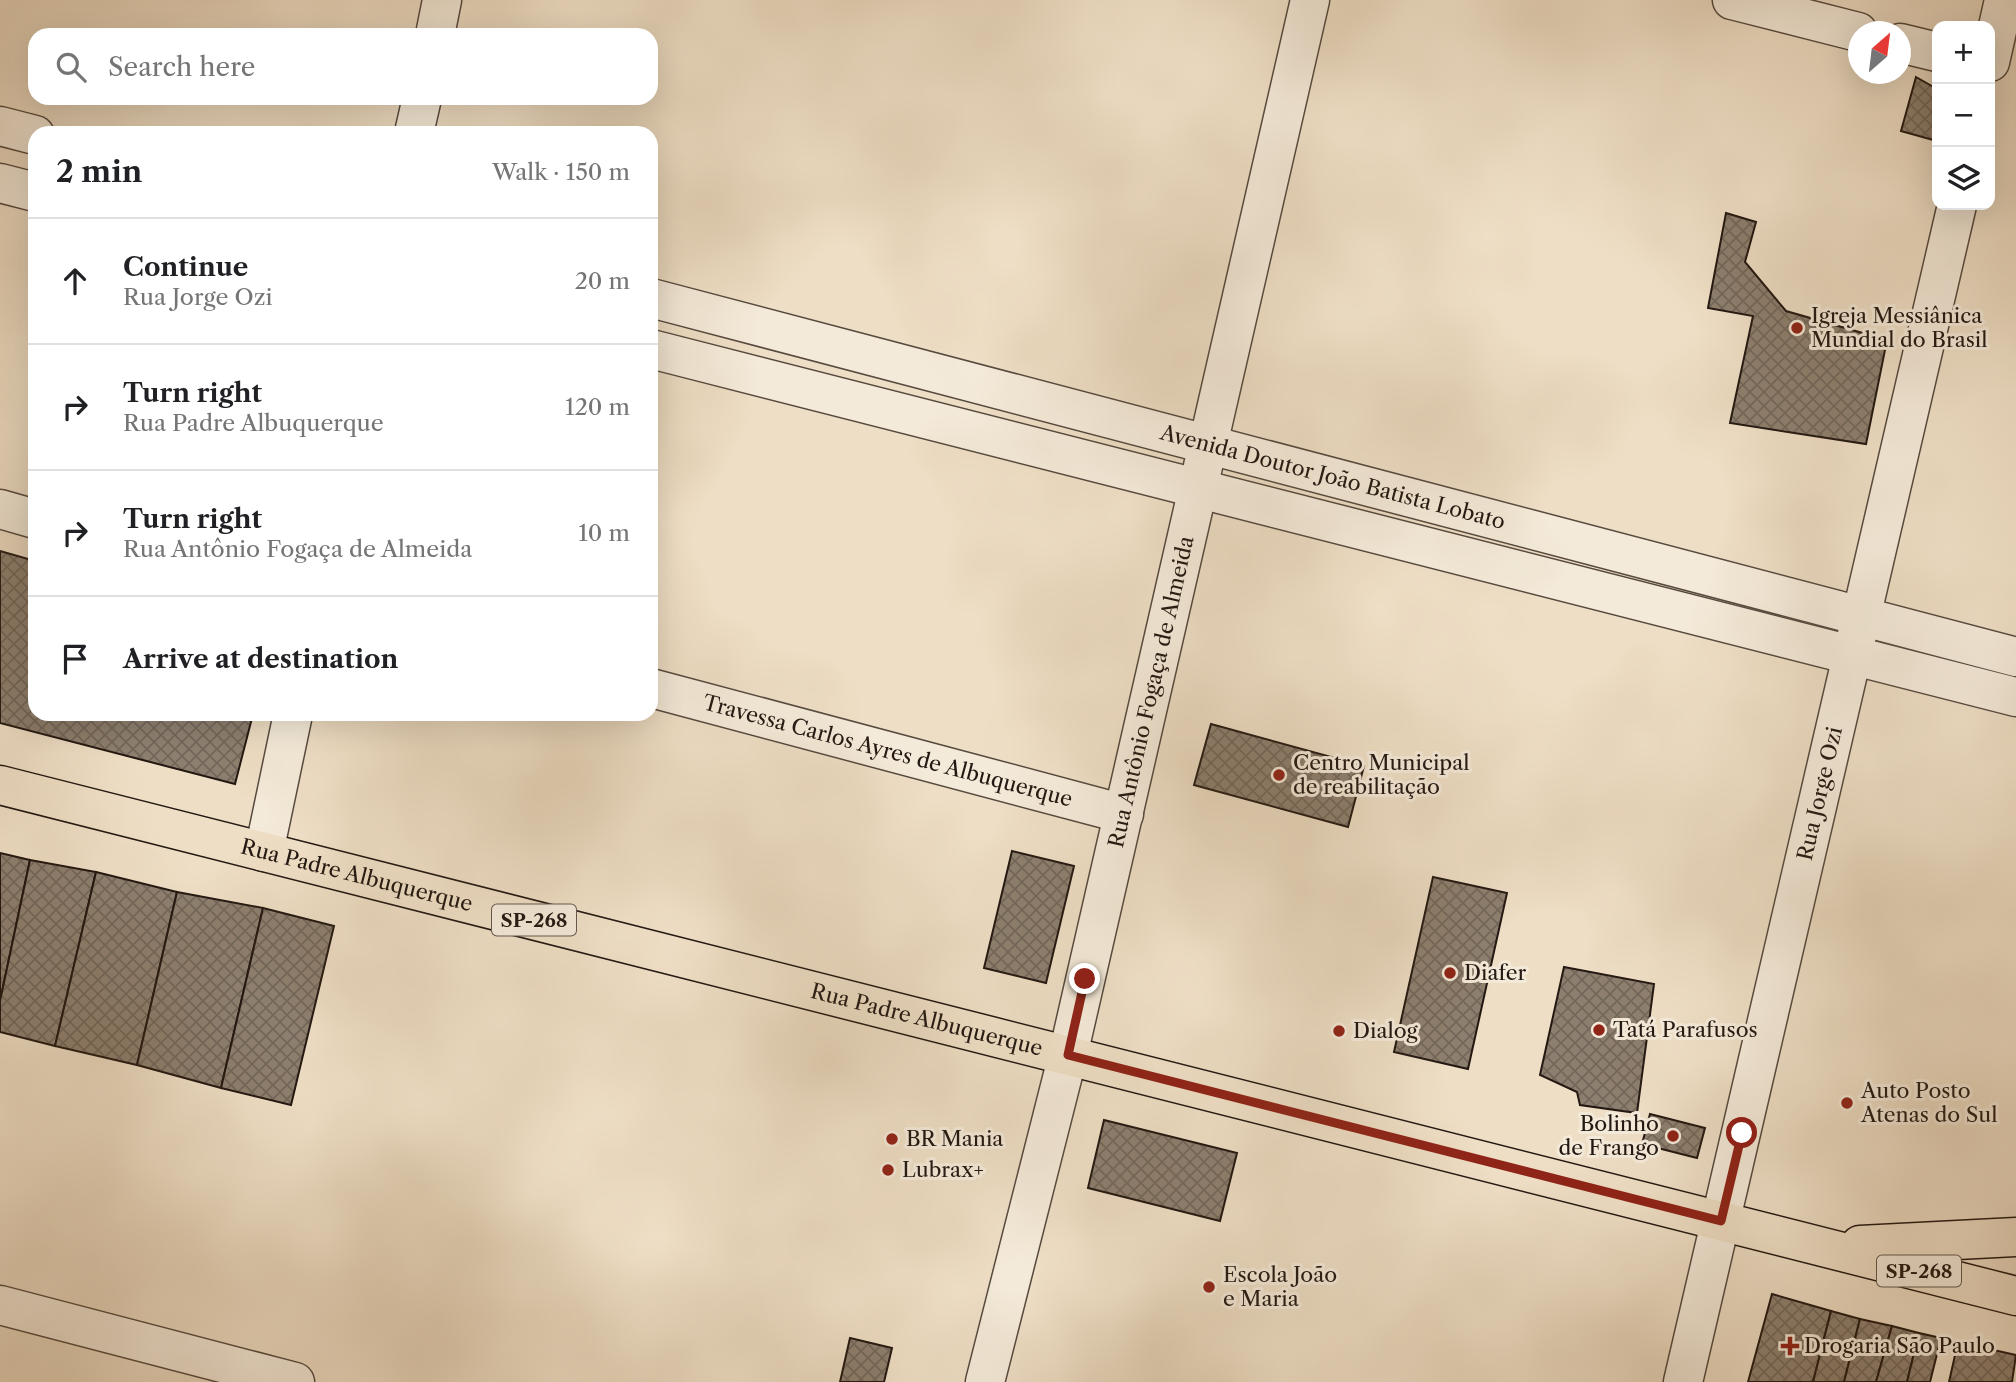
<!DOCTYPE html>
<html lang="en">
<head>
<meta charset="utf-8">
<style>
  body { margin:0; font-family:"Libre Caslon Text",serif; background:#f6f6f6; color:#202124 }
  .controls { position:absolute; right:21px; top:21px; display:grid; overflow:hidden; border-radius:14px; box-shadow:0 7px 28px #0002 }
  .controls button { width:63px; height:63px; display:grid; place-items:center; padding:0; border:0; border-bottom:2px solid #e0e0e0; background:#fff; color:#202124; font:35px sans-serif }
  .compass { position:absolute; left:1848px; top:21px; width:63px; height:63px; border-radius:50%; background:#fff; box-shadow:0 7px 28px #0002; rotate:28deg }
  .stop { position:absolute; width:21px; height:21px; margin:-16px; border:5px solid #8f2418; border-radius:50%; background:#fff }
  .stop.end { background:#8f2418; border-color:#fff; box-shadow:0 2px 7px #0008 }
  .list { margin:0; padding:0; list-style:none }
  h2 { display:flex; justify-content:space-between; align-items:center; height:91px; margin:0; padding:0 28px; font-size:30px }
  h2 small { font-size:23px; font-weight:400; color:#757577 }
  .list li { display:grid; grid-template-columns:46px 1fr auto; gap:21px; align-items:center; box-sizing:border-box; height:126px; padding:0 28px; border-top:2px solid #e0e0e0 }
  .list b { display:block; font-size:26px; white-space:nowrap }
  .list p { margin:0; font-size:23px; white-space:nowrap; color:#757577 }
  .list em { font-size:23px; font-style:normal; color:#757577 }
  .icon { flex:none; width:38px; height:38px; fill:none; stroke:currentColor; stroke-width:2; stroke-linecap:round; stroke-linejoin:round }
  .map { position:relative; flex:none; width:2016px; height:1382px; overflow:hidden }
  .search { position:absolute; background:#fff; box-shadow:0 7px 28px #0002; left:28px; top:28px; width:630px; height:77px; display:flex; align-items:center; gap:18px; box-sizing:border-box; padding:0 24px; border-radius:21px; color:#757577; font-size:26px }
  .panel { position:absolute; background:#fff; box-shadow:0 7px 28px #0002; left:28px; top:126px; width:630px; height:595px; border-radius:21px }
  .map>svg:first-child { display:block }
  .building { fill:url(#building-cross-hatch); stroke:#231812; stroke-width:2 }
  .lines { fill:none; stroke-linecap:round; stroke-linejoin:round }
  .street-casing { stroke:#564a3f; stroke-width:41 }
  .primary-casing { stroke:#231812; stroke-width:41 }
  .street { stroke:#f4ead9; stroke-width:38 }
  .primary { stroke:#eedec5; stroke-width:38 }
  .route { stroke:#8f2418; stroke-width:9 }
  .poi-dot { fill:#8f2418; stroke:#f4ead9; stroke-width:2.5 }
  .labels { text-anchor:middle; stroke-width:6; stroke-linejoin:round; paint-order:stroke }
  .shield { fill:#f4ead9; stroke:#62574e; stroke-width:2 }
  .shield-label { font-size:19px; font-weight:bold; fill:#231812 }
  .poi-label { font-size:21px; fill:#231812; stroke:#f4ead9; text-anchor:start }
  .street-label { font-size:21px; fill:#231812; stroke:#f4ead9 }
</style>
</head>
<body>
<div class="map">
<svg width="2016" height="1382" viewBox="0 0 2016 1382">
  <defs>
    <pattern id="building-cross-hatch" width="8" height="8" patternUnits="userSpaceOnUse" patternTransform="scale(1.75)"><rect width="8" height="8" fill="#8d7f6f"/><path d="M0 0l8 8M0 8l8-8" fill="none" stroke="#73675a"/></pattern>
  </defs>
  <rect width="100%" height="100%" fill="#eedec5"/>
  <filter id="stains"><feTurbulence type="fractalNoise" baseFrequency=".00286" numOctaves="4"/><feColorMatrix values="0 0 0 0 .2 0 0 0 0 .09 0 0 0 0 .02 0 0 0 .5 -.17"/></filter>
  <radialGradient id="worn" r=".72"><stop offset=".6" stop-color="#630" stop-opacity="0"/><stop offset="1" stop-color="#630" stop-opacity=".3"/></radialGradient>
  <g class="building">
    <polygon points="1916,77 1937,89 1933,140 1901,131"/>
    <polygon points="1726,213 1756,222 1745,262 1786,311 1887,340 1866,444 1730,423 1753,316 1708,308"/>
    <polygon points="0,551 35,561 35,714 253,714 235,784 0,723"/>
    <polygon points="1211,724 1364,766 1348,827 1194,785"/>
    <polygon points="1012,851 1074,866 1046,983 984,968"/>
    <polygon points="0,853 30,860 0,1001"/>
    <polygon points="30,860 96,872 55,1046 0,1032 0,1001"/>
    <polygon points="96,872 177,892 137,1065 55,1046"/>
    <polygon points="1433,877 1507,893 1468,1069 1394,1052"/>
    <polygon points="177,892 263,908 221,1088 137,1065"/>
    <polygon points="263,908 334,926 291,1105 221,1088"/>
    <polygon points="1564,967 1654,984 1637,1113 1580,1105 1577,1092 1540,1075"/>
    <polygon points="1650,1114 1705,1128 1697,1158 1642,1144"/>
    <polygon points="1104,1120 1237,1153 1220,1221 1088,1188"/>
    <polygon points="1772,1294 1831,1311 1813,1382 1748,1382"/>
    <polygon points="1831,1311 1860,1319 1844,1382 1813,1382"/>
    <polygon points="1860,1319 1892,1326 1876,1382 1844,1382"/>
    <polygon points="1892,1326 1919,1333 1907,1382 1876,1382"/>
    <polygon points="1919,1333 1941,1338 1930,1382 1907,1382"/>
    <polygon points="850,1338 892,1348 884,1382 840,1382"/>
    <polygon points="1958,1342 2016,1355 2012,1382 1949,1382"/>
  </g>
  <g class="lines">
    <g class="street-casing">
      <g id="street">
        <polyline points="1732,0 1858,32"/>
        <polyline points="435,35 442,0"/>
        <polyline points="1900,43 1937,52"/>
        <polyline points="1990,62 2004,0"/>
        <polyline points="0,126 35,135"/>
        <polyline points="414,133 422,98"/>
        <polyline points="0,183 35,192"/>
        <path id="s1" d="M651 298 2016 657"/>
        <polyline points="651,349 2016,697"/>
        <polyline points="0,509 35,519"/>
        <path id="s2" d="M651 688 1124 814"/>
        <polyline points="264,852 293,714"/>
        <polyline points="0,1305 295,1382"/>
        <path id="s3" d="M985 1382 1068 1055 1310 0"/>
        <path id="s4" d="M1683 1382 1957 205"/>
      </g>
    </g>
    <g class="primary-casing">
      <g id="primary">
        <path id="s5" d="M0 785 2016 1296"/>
        <polyline points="1860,1245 2016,1237"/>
      </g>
    </g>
    <use href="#street" class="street"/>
    <use href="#primary" class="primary"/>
  </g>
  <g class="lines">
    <polyline class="route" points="1085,979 1068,1055 1721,1221 1742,1133"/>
  </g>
  <g class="poi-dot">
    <circle cx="1797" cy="328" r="7"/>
    <circle cx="1279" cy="775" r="7"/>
    <circle cx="1450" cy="973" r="7"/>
    <circle cx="1599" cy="1030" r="7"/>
    <circle cx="1339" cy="1031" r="7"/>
    <circle cx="1847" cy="1103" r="7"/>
    <circle cx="1673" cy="1136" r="7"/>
    <circle cx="892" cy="1139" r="7"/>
    <circle cx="888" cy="1170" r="7"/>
    <circle cx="1209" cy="1287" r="7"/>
    <path d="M1786.5 1335.5h7v7h7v7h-7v7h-7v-7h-7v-7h7z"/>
  </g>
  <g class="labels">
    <g class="shield">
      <rect x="492" y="904.5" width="84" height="31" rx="5"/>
      <rect x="1877" y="1255.5" width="84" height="31" rx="5"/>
    </g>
    <g class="shield-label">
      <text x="534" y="927">SP-268</text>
      <text x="1919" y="1278">SP-268</text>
    </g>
    <g class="poi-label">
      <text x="1811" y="323">Igreja Messiânica<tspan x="1811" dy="24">Mundial do Brasil</tspan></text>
      <text x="1293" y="770">Centro Municipal<tspan x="1293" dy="24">de reabilitação</tspan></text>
      <text x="1464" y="980">Diafer</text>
      <text x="1613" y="1037">Tatá Parafusos</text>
      <text x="1353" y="1038">Dialog</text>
      <text x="1861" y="1098">Auto Posto<tspan x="1861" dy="24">Atenas do Sul</tspan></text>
      <text x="1659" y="1131" text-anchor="end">Bolinho<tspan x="1659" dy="24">de Frango</tspan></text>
      <text x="906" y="1146">BR Mania</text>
      <text x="902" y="1177">Lubrax+</text>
      <text x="1223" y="1282">Escola João<tspan x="1223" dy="24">e Maria</tspan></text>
      <text x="1804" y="1353">Drogaria São Paulo</text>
    </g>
    <g class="street-label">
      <text dy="7" stroke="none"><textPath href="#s1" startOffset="705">Avenida Doutor João Batista Lobato</textPath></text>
      <text dy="7" stroke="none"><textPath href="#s3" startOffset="710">Rua Antônio Fogaça de Almeida</textPath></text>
      <text dy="7" stroke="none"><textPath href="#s2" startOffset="245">Travessa Carlos Ayres de Albuquerque</textPath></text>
      <text dy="7" stroke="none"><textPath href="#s4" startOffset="604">Rua Jorge Ozi</textPath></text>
      <text dy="7" stroke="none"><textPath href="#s5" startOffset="368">Rua Padre Albuquerque</textPath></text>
      <text dy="7" stroke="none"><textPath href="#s5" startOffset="956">Rua Padre Albuquerque</textPath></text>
    </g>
  </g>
  <rect width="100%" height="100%" filter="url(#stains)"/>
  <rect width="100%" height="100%" fill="url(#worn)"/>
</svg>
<div class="controls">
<button>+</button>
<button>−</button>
<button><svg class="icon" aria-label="layers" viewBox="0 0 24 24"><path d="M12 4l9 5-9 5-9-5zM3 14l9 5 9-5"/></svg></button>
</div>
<svg class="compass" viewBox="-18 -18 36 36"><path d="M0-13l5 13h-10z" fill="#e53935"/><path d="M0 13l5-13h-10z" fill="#757577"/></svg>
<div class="stop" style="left:1742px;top:1133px"></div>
<div class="stop end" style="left:1085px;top:979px"></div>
<div class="search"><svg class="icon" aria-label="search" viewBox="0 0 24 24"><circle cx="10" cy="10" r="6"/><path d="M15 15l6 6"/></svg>Search here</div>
<section class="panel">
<h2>2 min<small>Walk · 150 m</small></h2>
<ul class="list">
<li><svg class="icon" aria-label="ahead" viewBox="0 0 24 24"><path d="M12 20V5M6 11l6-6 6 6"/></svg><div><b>Continue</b><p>Rua Jorge Ozi</p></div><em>20 m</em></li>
<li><svg class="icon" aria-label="right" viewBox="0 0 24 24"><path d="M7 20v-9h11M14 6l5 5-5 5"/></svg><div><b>Turn right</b><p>Rua Padre Albuquerque</p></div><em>120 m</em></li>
<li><svg class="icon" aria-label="right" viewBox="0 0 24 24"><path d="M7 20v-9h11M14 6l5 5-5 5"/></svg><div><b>Turn right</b><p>Rua Antônio Fogaça de Almeida</p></div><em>10 m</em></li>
<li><svg class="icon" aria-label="arrive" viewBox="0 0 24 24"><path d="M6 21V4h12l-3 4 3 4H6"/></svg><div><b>Arrive at destination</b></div></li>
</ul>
</section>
</div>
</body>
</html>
